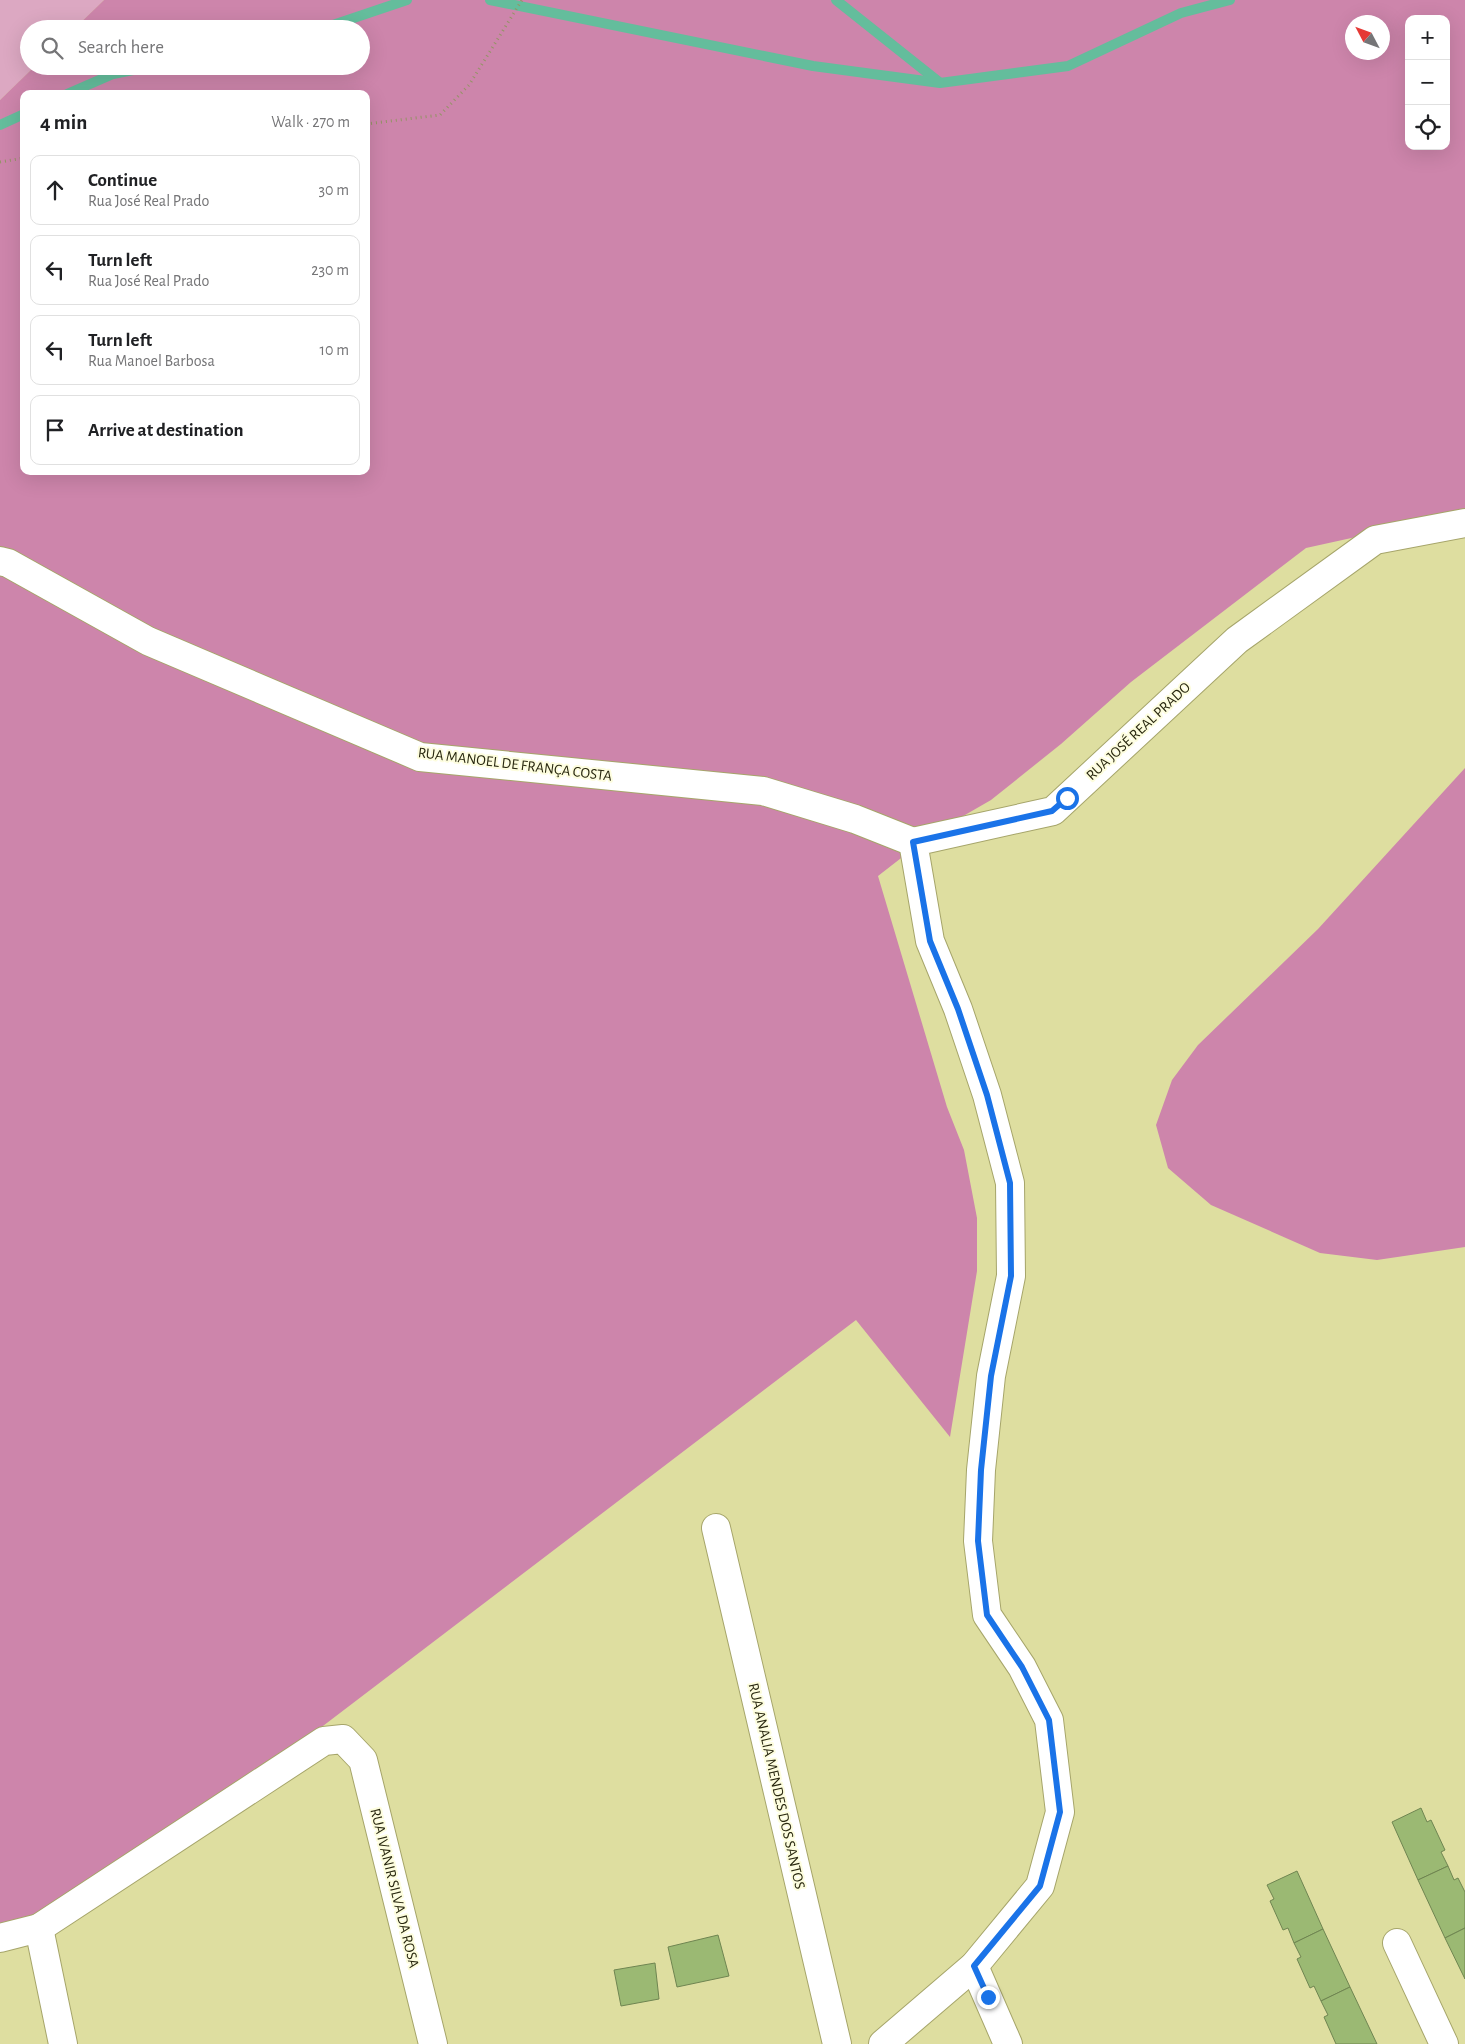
<!DOCTYPE html>
<html lang="en">
<head>
<meta charset="utf-8">
<style>
  body { margin:0; font-family:"Alegreya Sans",sans-serif; background:#f2f2f2; color:#202124 }
  .controls { position:absolute; right:15px; top:15px; display:grid; overflow:hidden; border-radius:10px; box-shadow:0 5px 20px #0002 }
  .controls button { width:45px; height:45px; display:grid; place-items:center; padding:0; border:0; border-bottom:1px solid #e0e0e0; background:#fff; color:#202124; font:25px sans-serif }
  .compass { position:absolute; left:1345px; top:15px; width:45px; height:45px; border-radius:50%; background:#fff; box-shadow:0 5px 20px #0002; rotate:311deg }
  .stop { position:absolute; width:15px; height:15px; margin:-11px; border:4px solid #1a73e8; border-radius:50%; background:#fff }
  .stop.end { background:#1a73e8; border-color:#fff; box-shadow:0 1px 5px #0008 }
  .list { margin:0; padding:0; list-style:none }
  h2 { display:flex; justify-content:space-between; align-items:center; height:65px; margin:0; padding:0 20px; font-size:21px }
  h2 small { font-size:16px; font-weight:400; color:#757577 }
  .list li { display:grid; grid-template-columns:32px 1fr auto; gap:15px; align-items:center; box-sizing:border-box; height:70px; margin:0 10px 10px; padding:0 10px; border:1px solid #e0e0e0; border-radius:10px }
  .list b { display:block; font-size:19px; white-space:nowrap }
  .list p { margin:0; font-size:16px; white-space:nowrap; color:#757577 }
  .list em { font-size:16px; font-style:normal; color:#757577 }
  .icon { flex:none; width:28px; height:28px; fill:none; stroke:currentColor; stroke-width:2; stroke-linecap:round; stroke-linejoin:round }
  .map { position:relative; flex:none; width:1465px; height:2044px; overflow:hidden }
  .search { position:absolute; background:#fff; box-shadow:0 5px 20px #0002; left:20px; top:20px; width:350px; height:55px; display:flex; align-items:center; gap:12px; box-sizing:border-box; padding:0 18px; border-radius:28px; color:#757577; font-size:19px }
  .panel { position:absolute; background:#fff; box-shadow:0 5px 20px #0002; left:20px; top:90px; width:350px; height:385px; border-radius:10px }
  .map>svg:first-child { display:block }
  .green { fill:#dca8c2 }
  .forest { fill:#cd85ab; fill-rule:evenodd }
  .lines { fill:none; stroke-linecap:round; stroke-linejoin:round }
  .stream { stroke:#64bd9c; stroke-width:10 }
  .building { fill:#9bb973; stroke:#6f8551 }
  .minor-casing { stroke:#a6a56a; stroke-width:30 }
  .tertiary-casing { stroke:#a6a56a; stroke-width:30 }
  .path { stroke:#949465; stroke-width:3; stroke-dasharray:1 4; stroke-linecap:butt }
  .minor { stroke:#fff; stroke-width:28 }
  .tertiary { stroke:#fff; stroke-width:28 }
  .route { stroke:#1a73e8; stroke-width:6 }
  .labels { text-anchor:middle; stroke-width:4; stroke-linejoin:round; paint-order:stroke }
  .street-label { font-size:15px; fill:#292810; stroke:#fdfdde }
</style>
</head>
<body>
<div class="map">
<svg width="1465" height="2044" viewBox="0 0 1465 2044">
  <rect width="100%" height="100%" fill="#dedea0"/>
  <polygon class="green" points="0,0 104,0 74,29 29,29 29,66 35,66 0,100"/>
  <g class="forest">
    <path d="M104 0H1465V513L1306 548 1131 682 1061 744 991 800 932 834 878 876 947 1107 964 1150 977 1218V1271L950 1437 856 1320 135 1869 0 1941V100L35 66H361V29H74ZM1409 19H1446V146H1409ZM1352 22H1382V52H1352ZM24 94H366V471H24Z"/>
    <polygon points="1465,768 1465,1247 1377,1260 1320,1253 1211,1205 1168,1168 1156,1125 1172,1080 1198,1045 1318,929"/>
  </g>
  <g class="lines">
    <g class="stream">
      <polyline points="490,0 813,66 940,83 1068,66 1181,13 1230,0"/>
      <polyline points="836,0 939,82"/>
      <polyline points="321,29 407,0"/>
      <polyline points="67,94 113,74 153,66"/>
      <polyline points="0,125 24,114"/>
    </g>
  </g>
  <g class="building">
    <polygon points="1421,1808 1427,1822 1431,1820 1445,1850 1441,1852 1448,1866 1418,1880 1392,1822"/>
    <polygon points="1448,1866 1454,1880 1458,1878 1465,1892 1465,1928 1445,1938 1418,1880"/>
    <polygon points="1297,1871 1323,1929 1294,1943 1288,1928 1283,1930 1270,1901 1274,1899 1267,1885"/>
    <polygon points="1465,1928 1465,1979 1445,1938"/>
    <polygon points="1323,1929 1350,1987 1321,2001 1314,1986 1310,1988 1297,1959 1301,1957 1294,1943"/>
    <polygon points="718,1935 729,1976 677,1987 668,1947"/>
    <polygon points="655,1963 659,1999 621,2006 614,1970"/>
    <polygon points="1350,1987 1377,2044 1336,2044 1324,2017 1328,2015 1321,2001"/>
  </g>
  <g class="lines">
    <g class="minor-casing">
      <g id="minor">
        <polyline points="0,561 8,563 148,641 420,757 763,791 855,819 913,842"/>
        <polyline points="716,1528 837,2044"/>
        <polyline points="39,1928 63,2044"/>
        <polyline points="0,1938 39,1928 324,1741 343,1739 363,1760 433,2044"/>
        <polyline points="1397,1943 1444,2044"/>
        <polyline points="974,1966 1008,2044"/>
      </g>
    </g>
    <g class="tertiary-casing">
      <polyline id="tertiary" points="883,2044 974,1966 1040,1886 1060,1812 1049,1720 1022,1667 987,1615 978,1541 981,1470 991,1376 1011,1276 1010,1183 987,1095 958,1009 930,941 913,842 1053,811 1237,640 1375,540 1465,523"/>
    </g>
    <g class="path">
      <polyline points="366,124 440,115 469,85 522,0"/>
      <polyline points="0,162 24,158"/>
    </g>
    <use href="#minor" class="minor"/>
    <use href="#tertiary" class="tertiary"/>
  </g>
  <g class="lines">
    <polyline class="route" points="988,1997 974,1966 1040,1886 1060,1812 1049,1720 1022,1667 987,1615 978,1541 981,1470 991,1376 1011,1276 1010,1183 987,1095 958,1009 930,941 913,842 1052,811 1067,798"/>
  </g>
  <g class="labels">
    <g class="street-label">
      <text transform="translate(1138 731) rotate(-43)" y="5">RUA JOSÉ REAL PRADO</text>
      <text transform="translate(515 764) rotate(7)" y="5">RUA MANOEL DE FRANÇA COSTA</text>
      <text transform="translate(777 1786) rotate(77)" y="5">RUA ANALIA MENDES DOS SANTOS</text>
      <text transform="translate(395 1888) rotate(76)" y="5">RUA IVANIR SILVA DA ROSA</text>
    </g>
  </g>
</svg>
<div class="controls">
<button>+</button>
<button>−</button>
<button><svg class="icon" aria-label="locate" viewBox="0 0 24 24"><circle cx="12" cy="12" r="6"/><path d="M12 2v4M12 18v4M2 12h4M18 12h4"/></svg></button>
</div>
<svg class="compass" viewBox="-18 -18 36 36"><path d="M0-13l5 13h-10z" fill="#e53935"/><path d="M0 13l5-13h-10z" fill="#757577"/></svg>
<div class="stop" style="left:1067px;top:798px"></div>
<div class="stop end" style="left:988px;top:1997px"></div>
<div class="search"><svg class="icon" aria-label="search" viewBox="0 0 24 24"><circle cx="10" cy="10" r="6"/><path d="M15 15l6 6"/></svg>Search here</div>
<section class="panel">
<h2>4 min<small>Walk · 270 m</small></h2>
<ul class="list">
<li><svg class="icon" aria-label="ahead" viewBox="0 0 24 24"><path d="M12 20V5M6 11l6-6 6 6"/></svg><div><b>Continue</b><p>Rua José Real Prado</p></div><em>30 m</em></li>
<li><svg class="icon" aria-label="left" viewBox="0 0 24 24"><path d="M17 20v-9H6M10 6l-5 5 5 5"/></svg><div><b>Turn left</b><p>Rua José Real Prado</p></div><em>230 m</em></li>
<li><svg class="icon" aria-label="left" viewBox="0 0 24 24"><path d="M17 20v-9H6M10 6l-5 5 5 5"/></svg><div><b>Turn left</b><p>Rua Manoel Barbosa</p></div><em>10 m</em></li>
<li><svg class="icon" aria-label="arrive" viewBox="0 0 24 24"><path d="M6 21V4h12l-3 4 3 4H6"/></svg><div><b>Arrive at destination</b></div></li>
</ul>
</section>
</div>
</body>
</html>
